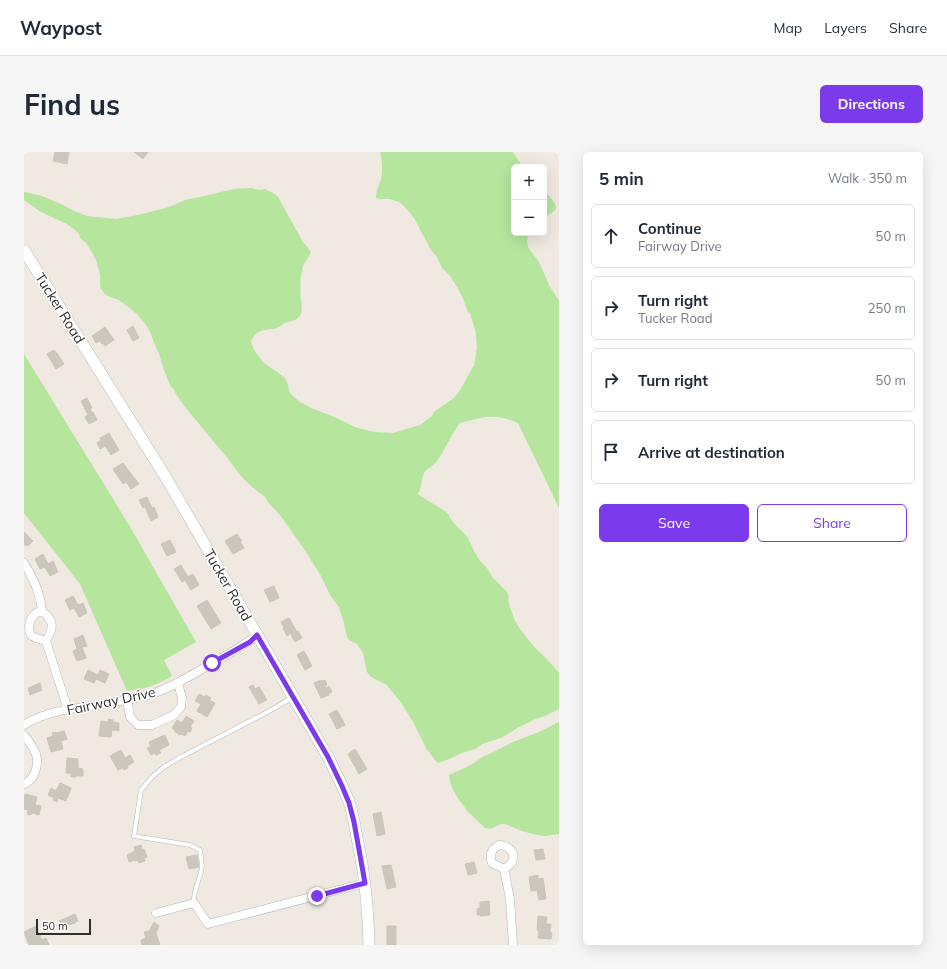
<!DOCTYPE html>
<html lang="en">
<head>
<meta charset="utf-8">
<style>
  body { margin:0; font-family:Mulish,sans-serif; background:#f6f6f7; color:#1f2937 }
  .controls { position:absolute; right:12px; top:12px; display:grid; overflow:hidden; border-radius:6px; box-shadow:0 4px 16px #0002 }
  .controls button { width:36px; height:36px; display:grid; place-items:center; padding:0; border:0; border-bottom:1px solid #e0e1e3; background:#fff; color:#1f2937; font:20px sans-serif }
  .scale { position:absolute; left:12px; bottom:10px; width:55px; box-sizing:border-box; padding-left:4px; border:2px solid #2e2e2e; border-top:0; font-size:11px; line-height:14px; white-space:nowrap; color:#2e2e2e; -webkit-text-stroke:3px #fff; paint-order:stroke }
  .stop { position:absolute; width:12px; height:12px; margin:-9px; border:3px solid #7c3aed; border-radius:50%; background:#fff }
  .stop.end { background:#7c3aed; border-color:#fff; box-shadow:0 1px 4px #0008 }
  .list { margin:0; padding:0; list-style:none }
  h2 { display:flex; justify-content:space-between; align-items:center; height:52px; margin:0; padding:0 16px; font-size:17px }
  h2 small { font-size:13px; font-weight:400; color:#747a83 }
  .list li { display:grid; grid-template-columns:26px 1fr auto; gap:12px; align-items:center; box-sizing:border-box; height:64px; margin:0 8px 8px; padding:0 8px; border:1px solid #e0e1e3; border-radius:6px }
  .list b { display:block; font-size:15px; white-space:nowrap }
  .list p { margin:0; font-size:13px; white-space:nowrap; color:#747a83 }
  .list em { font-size:13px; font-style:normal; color:#747a83 }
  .actions { display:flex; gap:8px; padding:12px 16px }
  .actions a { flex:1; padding:9px 0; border:1px solid #7c3aed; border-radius:6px; text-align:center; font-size:14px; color:#7c3aed }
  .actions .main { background:#7c3aed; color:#fff }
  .icon { flex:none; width:22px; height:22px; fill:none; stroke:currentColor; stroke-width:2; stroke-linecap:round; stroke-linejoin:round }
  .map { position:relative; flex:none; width:535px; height:793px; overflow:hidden; border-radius:6px }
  header { display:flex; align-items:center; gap:24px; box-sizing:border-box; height:56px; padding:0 20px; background:#fff; border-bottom:1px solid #e0e1e3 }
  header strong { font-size:19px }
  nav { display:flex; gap:22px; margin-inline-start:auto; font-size:14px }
  .intro { display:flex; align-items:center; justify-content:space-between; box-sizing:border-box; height:96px; padding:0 24px }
  h1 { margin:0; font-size:28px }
  .button { padding:10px 18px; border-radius:6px; background:#7c3aed; color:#fff; font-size:14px; font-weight:700 }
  main { display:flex; gap:24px; padding:0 24px }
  aside { flex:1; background:#fff; border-radius:6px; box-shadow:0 4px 16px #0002 }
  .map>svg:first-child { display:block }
  .green { fill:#b6e59e }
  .building { fill:#cbc7bf; stroke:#cbc5ba }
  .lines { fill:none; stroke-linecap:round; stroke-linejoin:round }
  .service-casing { stroke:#b4b7c1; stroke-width:5 }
  .minor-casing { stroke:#b4b7c1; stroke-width:9 }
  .secondary-casing { stroke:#b4b7c1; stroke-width:12 }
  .service { stroke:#fff; stroke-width:4 }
  .minor { stroke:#fff; stroke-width:8 }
  .secondary { stroke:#fff; stroke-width:11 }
  .route { stroke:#7c3aed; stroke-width:5 }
  .labels { text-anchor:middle; stroke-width:3; stroke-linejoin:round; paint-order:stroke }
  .street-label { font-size:14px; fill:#2e2e2e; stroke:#fff }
</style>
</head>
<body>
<header>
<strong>Waypost</strong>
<nav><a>Map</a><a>Layers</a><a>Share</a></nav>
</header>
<div class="intro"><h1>Find us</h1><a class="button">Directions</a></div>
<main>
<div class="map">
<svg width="535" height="793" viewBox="0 0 535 793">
  <rect width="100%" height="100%" fill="#efe9e1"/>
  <g class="green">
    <path d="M356 0H489L499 15H490V81H506L504 84 503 89 504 95 515 110 525 133 535 149V356L494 271C475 263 464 263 444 269 441 270 437 270 435 272 435 272 432 276 432 277 425 287 420 299 413 309 410 314 403 316 400 321 397 328 398 335 394 342L395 343 421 359 425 363 426 366 434 376 437 378 444 386 451 401 456 409 463 416 469 426 483 440 485 446 484 448 490 467 496 477 510 495 522 506 535 521V557L523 563 509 568 508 569 495 575 477 586 458 592 451 597 438 601 425 607 414 611 411 608 402 596 389 570 376 549 369 541 363 533 347 525 343 520 339 501 333 492 325 488 323 485 320 471 315 455 306 443 297 424 280 397 256 363 244 350 241 345 228 335 216 323 205 308 161 255 152 242 150 238 146 233 140 218 135 202 129 188 127 182 122 173 113 162 108 158 95 148 89 146 82 143 77 137 76 132V123L72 108 69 102 62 91 56 86 55 82 51 78 43 72 17 60 0 48V40H1L18 44 37 52 50 59 63 64 92 67 114 63 145 55 161 48 176 45 210 37 227 36 236 38 241 37 249 41 254 45 279 90 281 92 287 100C284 107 279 111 278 119 276 126 276 140 277 147 277 152 279 157 277 162 273 169 267 169 261 171 257 173 254 176 250 177 239 178 232 178 227 189L230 198 240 211 260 225 263 230 266 241 269 244 276 250 287 256 308 264 331 275 350 280 369 281 396 273 408 264 411 259 430 246 435 240 450 213 453 195 452 186V181L446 161 444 160 438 144 427 125 418 116 413 105 407 98 390 66 380 54 375 50 366 47H357L352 46C352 38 355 34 357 27 359 18 358 8 356 0Z"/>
    <path d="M520 40C524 43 535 52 531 58 529 61 523 63 520 64Z"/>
    <path d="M0 202 105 373 172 490 140 508 148 524C131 534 123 536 103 539L56 432 0 361Z"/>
    <path d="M535 570V682L521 684 513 683 498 679 481 672H477L466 677 461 676 443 659C441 655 438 652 435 648 430 640 426 633 425 623L447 613 460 604 472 599 473 598 489 590 515 580Z"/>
  </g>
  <g class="building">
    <polygon points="31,0 45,0 43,12 29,9"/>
    <polygon points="110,0 124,0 119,7"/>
    <polygon points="109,174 115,186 109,189 103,178"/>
    <polygon points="81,175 90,188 81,194 79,191 78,192 76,189 72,191 68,184"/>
    <polygon points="30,198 32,201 33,201 40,212 32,217 23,202"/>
    <polygon points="63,246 68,256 66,257 68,261 69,260 73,268 65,272 61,265 64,263 57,249"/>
    <polygon points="85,281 95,298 87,303 81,294 76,297 73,291 77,288 76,286"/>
    <polygon points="99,311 115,332 107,337 102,330 99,332 89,317"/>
    <polygon points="123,345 128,356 130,355 134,365 127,369 121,355 119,356 115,348"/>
    <polygon points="0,380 9,389 4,394 3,393 2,394 0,392 1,391 0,390"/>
    <polygon points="213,382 218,389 216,390 220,396 209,402 201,389"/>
    <polygon points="146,388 152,400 143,404 137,392"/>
    <polygon points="19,402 24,412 29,409 34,420 26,424 21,415 16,417 11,407"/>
    <polygon points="157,413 164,425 169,422 175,433 167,438 161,428 158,430 150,417"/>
    <polygon points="250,434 255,446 246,450 240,438"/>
    <polygon points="49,444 54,453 59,451 63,461 55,465 50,456 46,458 41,448"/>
    <polygon points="183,448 197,471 187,477 173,454"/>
    <polygon points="265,466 273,480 274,479 278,486 271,490 267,483 268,483 267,481 263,484 259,476 260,476 257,470"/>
    <polygon points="59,483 63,494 58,495 62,506 53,509 49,499 53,497 50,487"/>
    <polygon points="280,499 288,514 281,518 273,503"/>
    <polygon points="64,518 74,523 76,518 85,522 81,531 72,527 70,531 60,527"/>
    <polygon points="297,528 298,529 301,528 303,533 301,534 302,536 305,534 308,540 304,542 305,543 297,546 290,531"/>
    <polygon points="16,531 18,538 6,543 4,536"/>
    <polygon points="229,533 231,537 235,535 243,548 235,552 225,535"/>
    <polygon points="175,542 181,545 182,543 187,546 185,548 191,551 183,565 173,559 177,552 171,549"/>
    <polygon points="313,558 321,573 313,577 305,562"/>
    <polygon points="162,564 170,569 166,575 168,576 166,580 164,579 161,584 157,582 156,583 151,580 151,579 148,576 153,568 158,571"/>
    <polygon points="84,567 89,568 89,570 95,571 95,579 88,578 87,585 75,584 77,569 84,570"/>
    <polygon points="40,579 43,587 37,589 39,597 27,600 23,586 29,584 28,581 32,580 33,581"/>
    <polygon points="141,583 145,593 135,598 137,601 132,603 131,601 127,603 123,596 127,594 125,590"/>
    <polygon points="331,597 343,617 335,622 324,602"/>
    <polygon points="97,598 101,606 106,603 110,610 103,614 104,616 100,618 99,616 94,618 86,604"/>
    <polygon points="43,606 54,607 54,616 59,617 59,624 52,624 52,625 47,625 47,621 42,621"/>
    <polygon points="36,631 47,636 42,649 34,646 33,650 29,648 30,646 24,643 27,636 32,639"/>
    <polygon points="1,642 13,645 11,653 17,654 15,663 8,661 7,663 3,662 4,658 0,657 0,648"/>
    <polygon points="357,660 361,682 353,684 349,662"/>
    <polygon points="117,693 118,698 120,697 123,705 120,706 121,709 115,711 114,708 111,709 110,708 105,710 103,703 111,699 110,695"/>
    <polygon points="519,697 521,707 512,708 510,698"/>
    <polygon points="173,703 175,715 165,717 162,705"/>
    <polygon points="450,710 453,721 444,723 441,712"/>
    <polygon points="367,713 372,735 363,737 358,714"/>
    <polygon points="514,723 514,727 519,726 522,747 515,748 513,738 507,739 505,725"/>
    <polygon points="465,749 466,763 456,764 456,763 453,763 453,757 456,756 456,750"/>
    <polygon points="51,762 54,769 51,770 51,771 45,773 45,772 37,775 35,769"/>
    <polygon points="514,764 523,765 522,772 527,772 526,780 528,781 527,787 514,786 515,779 513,778"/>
    <polygon points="130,770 135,774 132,781 136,793 118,793 117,788 122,786 120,780 125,779"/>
    <polygon points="12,774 18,788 22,786 25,793 5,793 0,780"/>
    <rect x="363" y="774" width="9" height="19"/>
  </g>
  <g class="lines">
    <g class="service-casing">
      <path id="service" d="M170 751C169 740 174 731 177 720 179 713 177 705 176 698L166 693 110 684 117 638 128 625 140 615 157 605 249 557 269 545"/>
    </g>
    <g class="minor-casing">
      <g id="minor">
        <path d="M0 411C10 427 17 442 18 460"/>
        <path d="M22 489C26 481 31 474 25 466 14 449 0 471 7 483 11 487 17 487 22 489L44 558"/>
        <polyline points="103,547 106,565 114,573 128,573 150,563 157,555 158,546 154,531"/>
        <path d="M0 573C20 560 44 557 67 554 85 551 103 548 121 544 146 537 167 523 189 511 204 502 220 494 233 483"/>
        <path d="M0 583C5 589 9 595 12 602 15 613 11 628 0 632"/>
        <path d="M475 693C484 693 493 701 488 710 486 713 483 715 480 717L468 711C465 703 467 697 475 693Z"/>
        <polyline points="480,717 486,747 489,793"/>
        <polyline points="132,761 170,751 184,772 341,731"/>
      </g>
    </g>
    <g class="secondary-casing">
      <path id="secondary" d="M0 98 141 324 304 605C311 620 319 634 325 650 329 661 331 674 333 686 341 721 344 757 345 793"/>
    </g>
    <use href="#service" class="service"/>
    <use href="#minor" class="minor"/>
    <use href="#secondary" class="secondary"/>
  </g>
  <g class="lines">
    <polyline class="route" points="188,511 226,490 233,483 304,605 318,634 325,651 330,670 341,731 293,744"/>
  </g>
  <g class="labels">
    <g class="street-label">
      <text transform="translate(36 156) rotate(58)" y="5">Tucker Road</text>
      <text transform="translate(204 433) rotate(60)" y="5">Tucker Road</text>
      <text transform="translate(87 549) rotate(-12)" y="5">Fairway Drive</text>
    </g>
  </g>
</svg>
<div class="controls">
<button>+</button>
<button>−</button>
</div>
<div class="scale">50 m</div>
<div class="stop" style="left:188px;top:511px"></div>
<div class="stop end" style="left:293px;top:744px"></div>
</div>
<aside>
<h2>5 min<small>Walk · 350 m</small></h2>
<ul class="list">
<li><svg class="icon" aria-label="ahead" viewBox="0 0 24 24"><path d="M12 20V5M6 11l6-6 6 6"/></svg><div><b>Continue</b><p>Fairway Drive</p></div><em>50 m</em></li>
<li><svg class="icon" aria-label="right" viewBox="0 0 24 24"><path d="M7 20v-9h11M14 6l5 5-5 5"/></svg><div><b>Turn right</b><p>Tucker Road</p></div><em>250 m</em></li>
<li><svg class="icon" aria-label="right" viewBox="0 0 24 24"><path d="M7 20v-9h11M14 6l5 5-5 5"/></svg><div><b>Turn right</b></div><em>50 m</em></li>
<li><svg class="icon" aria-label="arrive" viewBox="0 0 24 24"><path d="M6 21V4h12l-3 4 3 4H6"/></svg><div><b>Arrive at destination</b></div></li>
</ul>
<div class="actions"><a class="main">Save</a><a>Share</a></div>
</aside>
</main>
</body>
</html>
